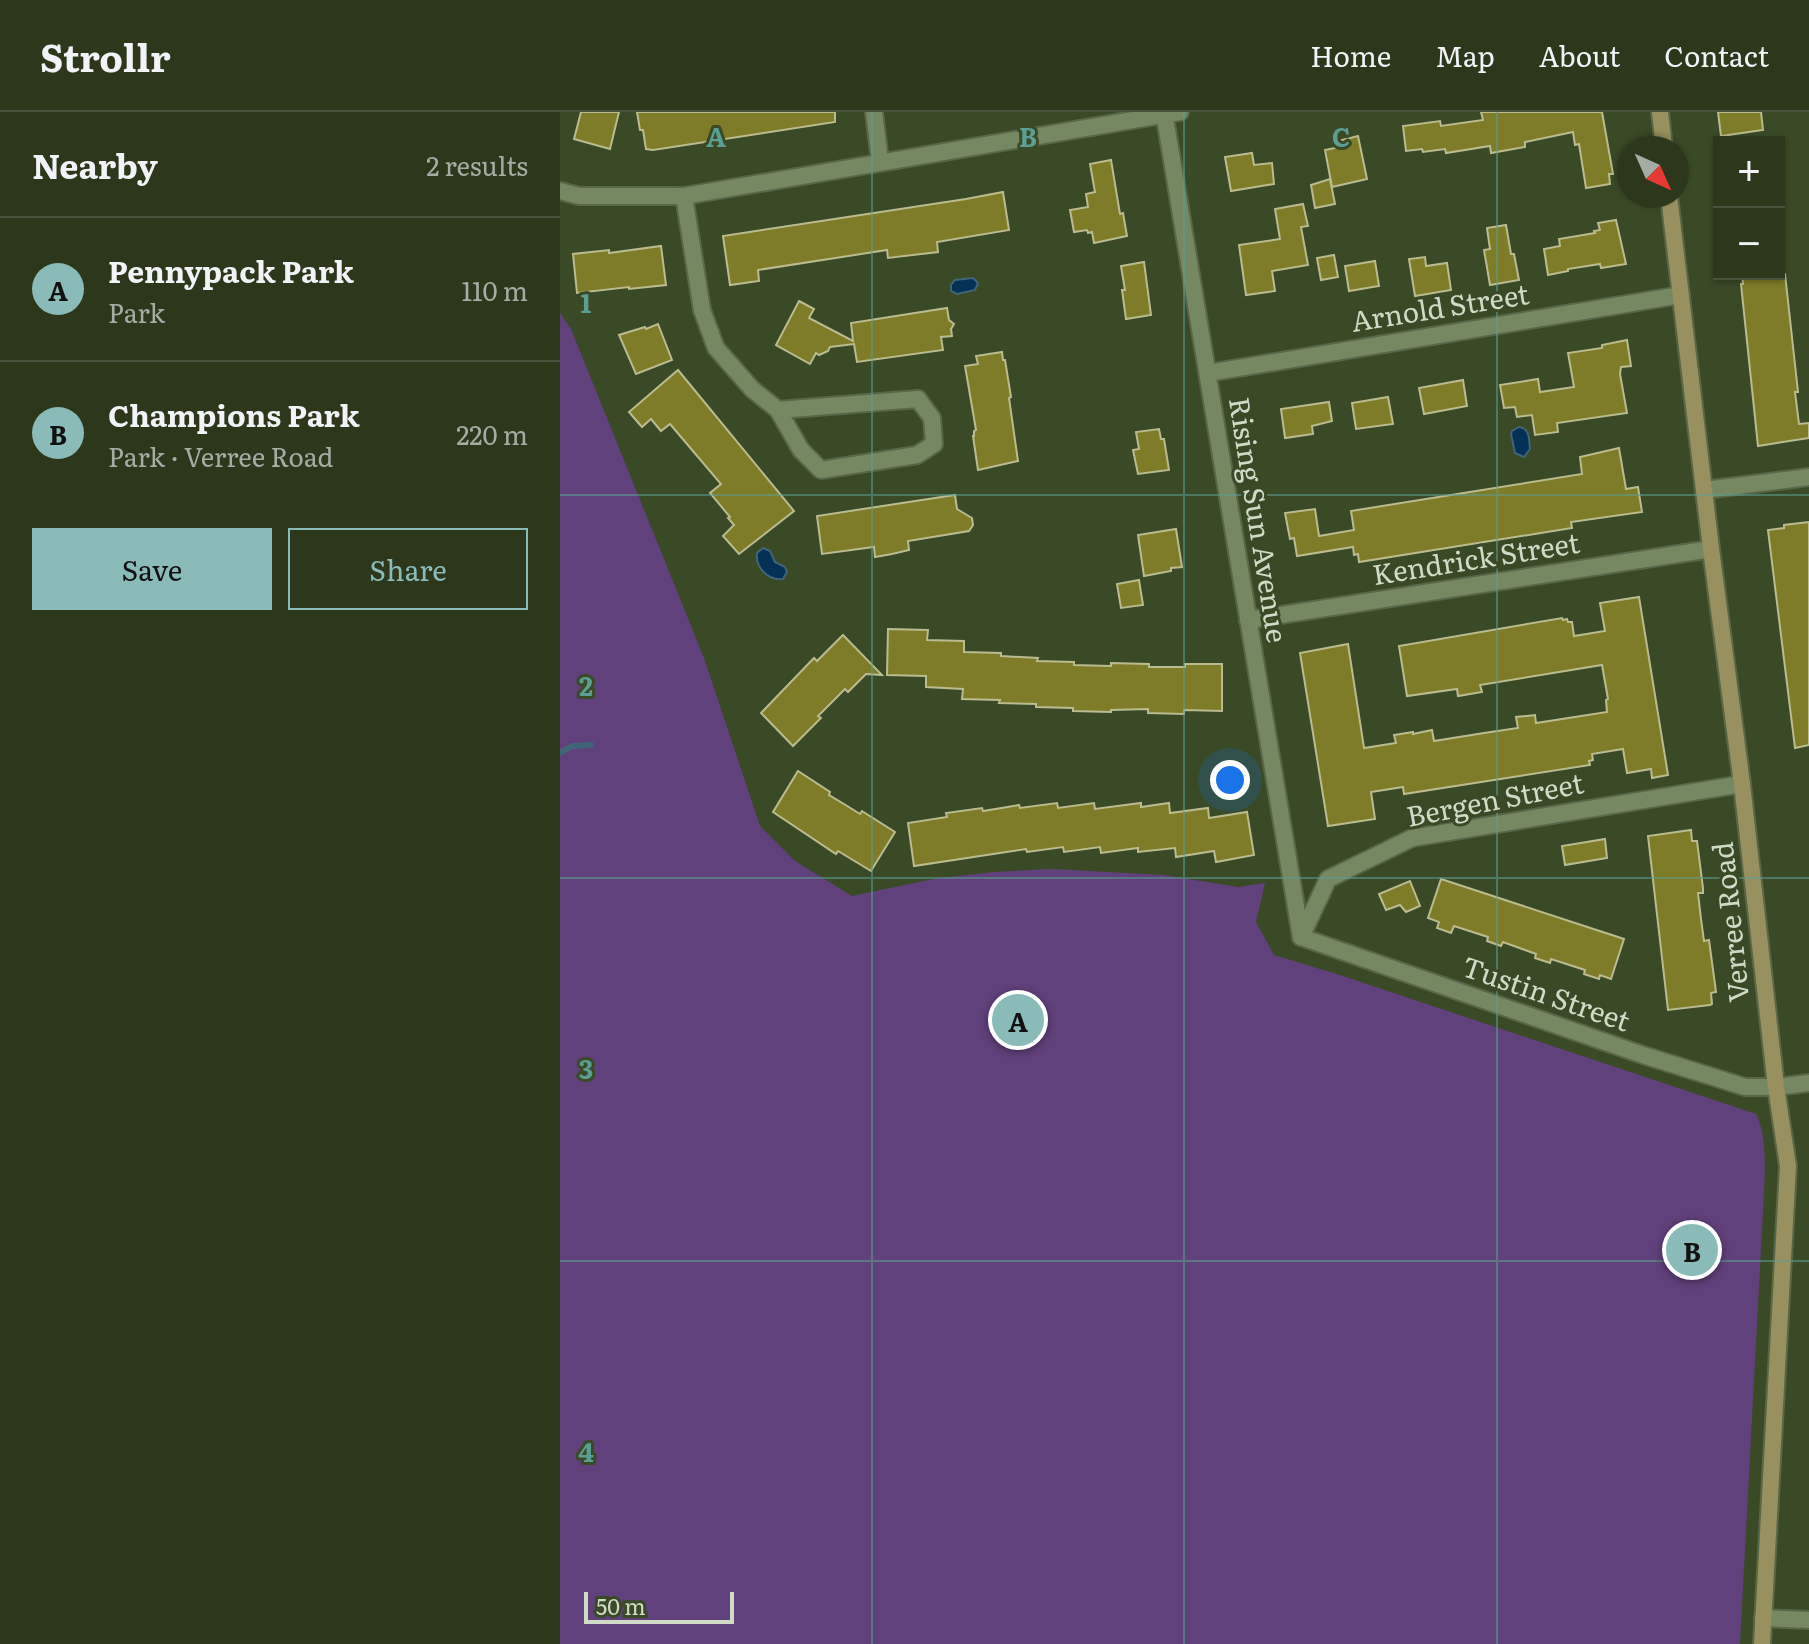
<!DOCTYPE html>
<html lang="en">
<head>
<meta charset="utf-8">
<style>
  body { margin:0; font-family:Literata,serif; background:#343f25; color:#f1f3f6 }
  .controls { position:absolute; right:24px; top:24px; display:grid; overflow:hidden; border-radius:0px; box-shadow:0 2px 6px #0004 }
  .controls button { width:72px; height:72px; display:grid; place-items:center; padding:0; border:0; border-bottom:2px solid #48513b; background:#2c371c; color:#f1f3f6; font:40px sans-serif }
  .compass { position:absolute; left:1057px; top:24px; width:72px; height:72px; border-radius:50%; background:#2c371c; box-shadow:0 2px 6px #0004; rotate:135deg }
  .scale { position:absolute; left:24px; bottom:20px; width:150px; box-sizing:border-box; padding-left:8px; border:4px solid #d0dac6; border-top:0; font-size:22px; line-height:28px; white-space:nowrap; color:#d0dac6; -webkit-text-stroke:6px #3a4926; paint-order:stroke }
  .you { position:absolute; left:670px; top:668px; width:28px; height:28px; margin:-20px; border:6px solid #fff; border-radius:50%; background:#1a73e8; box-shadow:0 0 0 12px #1a73e833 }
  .badge { display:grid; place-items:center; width:52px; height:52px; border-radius:50%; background:#8bbbb9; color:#111; font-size:26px; font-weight:700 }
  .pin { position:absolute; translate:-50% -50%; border:4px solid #fff; box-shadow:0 2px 8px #0006 }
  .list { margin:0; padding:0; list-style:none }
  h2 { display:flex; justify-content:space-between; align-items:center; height:104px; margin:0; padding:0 32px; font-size:34px }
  h2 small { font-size:26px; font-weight:400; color:#a6aca3 }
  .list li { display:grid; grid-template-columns:52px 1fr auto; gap:24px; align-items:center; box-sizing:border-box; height:144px; padding:0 32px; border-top:2px solid #48513b }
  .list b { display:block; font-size:30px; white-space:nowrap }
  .list p { margin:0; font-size:26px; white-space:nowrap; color:#a6aca3 }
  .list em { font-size:26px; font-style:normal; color:#a6aca3 }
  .actions { display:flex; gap:16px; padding:24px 32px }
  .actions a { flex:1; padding:18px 0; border:2px solid #8bbbb9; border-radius:0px; text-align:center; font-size:28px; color:#8bbbb9 }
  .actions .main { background:#8bbbb9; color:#111 }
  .map { position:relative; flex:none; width:1249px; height:1532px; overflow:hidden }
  header { display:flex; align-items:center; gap:48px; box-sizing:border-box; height:112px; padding:0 40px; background:#2c371c; border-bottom:2px solid #48513b }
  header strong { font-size:38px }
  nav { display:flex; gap:44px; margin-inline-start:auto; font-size:28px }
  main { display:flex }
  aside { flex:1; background:#2c371c }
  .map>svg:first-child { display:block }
  .green { fill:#61417b }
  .water { fill:#043155; stroke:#416477; stroke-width:2 }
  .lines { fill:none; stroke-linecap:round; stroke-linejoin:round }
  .stream { stroke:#416477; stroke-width:6 }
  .building { fill:#7e7c28; stroke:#babb8f; stroke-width:2 }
  .street-casing { stroke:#596648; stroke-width:20 }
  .secondary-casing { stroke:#596648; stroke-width:20 }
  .street { stroke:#768862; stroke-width:16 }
  .secondary { stroke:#98905e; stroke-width:16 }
  .grid { fill:none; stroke:#5c9e91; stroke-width:2; stroke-opacity:0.55 }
  .labels { text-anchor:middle; stroke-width:6; stroke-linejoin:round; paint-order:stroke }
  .street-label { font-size:28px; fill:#d0dac6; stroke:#3a4926 }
  .grid-label { font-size:26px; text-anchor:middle; font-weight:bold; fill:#5c9e91; stroke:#3a4926; stroke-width:6; stroke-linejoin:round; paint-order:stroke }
</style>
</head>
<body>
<header>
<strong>Strollr</strong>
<nav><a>Home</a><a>Map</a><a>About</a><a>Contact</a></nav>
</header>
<main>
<aside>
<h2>Nearby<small>2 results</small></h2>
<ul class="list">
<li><span class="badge">A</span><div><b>Pennypack Park</b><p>Park</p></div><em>110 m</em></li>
<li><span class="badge">B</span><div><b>Champions Park</b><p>Park · Verree Road</p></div><em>220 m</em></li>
</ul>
<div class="actions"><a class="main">Save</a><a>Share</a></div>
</aside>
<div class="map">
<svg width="1249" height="1532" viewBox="0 0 1249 1532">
  <rect width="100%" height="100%" fill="#3a4926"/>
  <path class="green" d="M0 201 11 217 144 546 200 714 235 749 292 784 378 766 434 760 491 757 604 763 678 775 705 771 696 810 714 843 780 863 1196 1002C1207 1022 1205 1059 1204 1081L1180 1532H0Z"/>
  <g class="water">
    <polygon points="413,166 418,171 415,178 397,182 391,179 391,173 395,168"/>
    <path d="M959 315C970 316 969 328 970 337L964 345 955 341 951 322 952 319Z"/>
    <path d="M203 436 210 439 215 450 225 455 227 460 223 467C208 469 195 455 197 441Z"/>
  </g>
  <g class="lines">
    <polyline class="stream" points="0,641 12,634 31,633"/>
  </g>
  <g class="building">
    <polygon points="21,0 59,0 50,37 14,27"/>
    <polygon points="77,0 275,0 275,10 93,38 86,37 83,18 80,18"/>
    <polygon points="921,0 1042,0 1053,62 1049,62 1050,72 1026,76 1019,32 1015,33 1013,20 965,30 965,35 931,41 930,34 886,41 885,37 863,40 862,37 846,39 843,14 880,9 881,14 923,8"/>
    <polygon points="1158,0 1201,0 1203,18 1161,24"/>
    <polygon points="798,24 807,67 772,75 765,38 775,36 774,30"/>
    <polygon points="692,41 694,53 712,51 714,72 671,79 665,45"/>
    <polygon points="551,48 560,102 563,101 567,124 534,131 532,120 528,121 527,118 514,120 510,98 528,95 526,82 535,80 530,52"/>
    <polygon points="770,67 775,92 755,96 751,73"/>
    <polygon points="443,80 449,118 377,130 378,140 328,146 327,138 198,158 199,169 170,173 163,124 406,87"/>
    <polygon points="743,92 748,114 741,115 748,153 712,159 715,179 686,183 679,133 720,127 715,97"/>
    <polygon points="1056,108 1066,152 1041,156 1040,152 1008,157 1008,159 988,163 984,137 1000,134 999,127 1035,121 1034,119 1040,118 1038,111"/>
    <polygon points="946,113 951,142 954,142 959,168 930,173 924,138 930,137 927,116"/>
    <polygon points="101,134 106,173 69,177 69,175 17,181 13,142 49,138 49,141"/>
    <polygon points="774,143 778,165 761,168 757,146"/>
    <polygon points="865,145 866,154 887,151 891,178 855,184 849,147"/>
    <polygon points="815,149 819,174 789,179 785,154"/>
    <polygon points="584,150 591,203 566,207 562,178 565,178 561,154"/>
    <polygon points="1182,162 1225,162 1238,280 1235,280 1239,312 1249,311 1249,326 1198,334 1181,172 1183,172"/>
    <polygon points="239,189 254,197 249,206 293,229 291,211 387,196 389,208 394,212 391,217 392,224 381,225 383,238 297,250 294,232 270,235 268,239 259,243 256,241 250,252 216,233"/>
    <polygon points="98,212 112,248 76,262 59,223 85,215 86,217"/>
    <polygon points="1067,228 1071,254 1061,255 1060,262 1067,301 997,311 998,320 975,323 972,303 957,305 955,295 944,296 940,273 978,267 980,280 1014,275 1008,241 1042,236 1042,233"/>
    <polygon points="442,240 443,248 445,248 451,285 449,286 458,349 418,358 413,324 414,324 414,319 416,318 405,254 418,252 416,244"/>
    <polygon points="118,258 234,399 179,442 163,424 174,413 168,406 170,405 150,381 161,372 110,312 101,319 91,307 82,315 69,300"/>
    <polygon points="903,268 907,294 864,302 859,276"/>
    <polygon points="828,285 833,312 796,317 792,291"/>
    <polygon points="769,290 772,309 752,314 753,322 725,326 721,297"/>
    <polygon points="599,317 601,327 604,327 609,358 578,362 573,338 579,337 576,320"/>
    <polygon points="1059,336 1066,377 1078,375 1082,400 1011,410 1012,416 799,450 798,442 794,443 793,435 737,444 734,426 730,427 725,401 755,397 759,424 794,418 791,399 1022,362 1020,345"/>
    <polygon points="395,383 397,397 412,406 413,413 409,419 348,429 349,438 332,442 315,445 314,435 262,442 257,404"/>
    <polygon points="1249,410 1249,633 1235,636 1208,418 1224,416 1224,413"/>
    <polygon points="616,417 622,455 611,456 611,459 584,464 578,423"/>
    <polygon points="579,468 583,493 561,496 557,472"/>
    <polygon points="1079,485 1108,663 1092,666 1091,657 1067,661 1063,637 1032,642 1033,648 1029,649 1030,653 844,682 843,675 811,680 815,707 768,714 740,541 788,532 804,636 836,631 834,623 853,620 853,622 872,618 874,629 924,621 958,616 956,605 975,603 976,611 1047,600 1046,588 1048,587 1042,553 920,573 922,580 898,584 897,577 847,584 839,534 1002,506 1003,508 1007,507 1008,510 1012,510 1014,524 1045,519 1040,491"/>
    <polygon points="328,517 368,518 367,528 404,529 404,540 441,541 441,544 478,546 477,549 514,550 514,553 551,554 551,551 589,552 589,555 625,555 625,552 662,552 662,599 624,598 624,602 588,601 588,597 551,598 551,600 513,599 513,596 476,595 476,592 439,591 440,588 402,587 403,577 366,575 366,564 327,563"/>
    <polygon points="283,523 322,563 306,562 288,580 285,577 258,604 261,606 233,634 201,601 254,546 257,549"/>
    <polygon points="238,659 270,680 269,683 284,692 300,702 302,699 335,720 311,759 278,739 276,742 213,700"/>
    <polygon points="497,691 498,696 534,691 535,697 581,691 581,695 609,691 610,701 648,696 649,706 687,700 694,743 656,750 654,739 616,745 615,736 578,740 578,736 541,741 540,735 504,740 503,735 467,740 466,737 354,754 348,711 387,705 386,701 422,696 423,699 459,693 460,696"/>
    <polygon points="1131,718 1132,729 1137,729 1143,776 1143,781 1138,781 1141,807 1144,829 1149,828 1156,880 1151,881 1152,892 1150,893 1108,898 1088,724"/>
    <polygon points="1045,727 1047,746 1005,753 1002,734"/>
    <polygon points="881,767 1064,827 1051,867 1040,863 1039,867 1024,862 1025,858 991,847 990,851 975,846 976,842 943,830 941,834 927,829 928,825 894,814 891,821 877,816 879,810 868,806"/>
    <polygon points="850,769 860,794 846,800 840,793 826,798 819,782"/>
  </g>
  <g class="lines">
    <g class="street-casing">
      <g id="street">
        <polyline points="314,0 320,49"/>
        <polyline points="604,0 741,825"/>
        <polyline points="0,79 19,84 124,84 620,0"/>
        <polyline points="124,84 142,198 156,236 192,277 218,298 358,287 372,306 374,332 357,343 261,358 241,338 218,298"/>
        <polyline points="648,261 1121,183"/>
        <polyline points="1144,378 1249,365"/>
        <polyline points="688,508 1151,437"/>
        <polyline points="741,825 1083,943 1185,975 1216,975 1249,971"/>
        <polyline points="741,825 768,767 852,726 1182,672"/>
        <polyline points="1203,1506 1249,1508"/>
      </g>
    </g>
    <g class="secondary-casing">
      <g id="secondary">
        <polyline points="1100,0 1104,36"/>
        <polyline points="1109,84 1151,437 1182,672 1216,975 1228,1054 1202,1532"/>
      </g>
    </g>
    <use href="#street" class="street"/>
    <use href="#secondary" class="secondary"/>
  </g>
  <path class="grid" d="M312 0V1532M624 0V1532M937 0V1532M0 383H1249M0 766H1249M0 1149H1249"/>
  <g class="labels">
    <g class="street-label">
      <text transform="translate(880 196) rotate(-9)" y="10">Arnold Street</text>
      <text transform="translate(698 408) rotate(81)" y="10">Rising Sun Avenue</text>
      <text transform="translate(916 447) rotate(-9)" y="10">Kendrick Street</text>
      <text transform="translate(935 688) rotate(-11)" y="10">Bergen Street</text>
      <text transform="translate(1171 810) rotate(-96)" y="10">Verree Road</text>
      <text transform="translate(986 882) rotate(19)" y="10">Tustin Street</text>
    </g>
  </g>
  <g class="grid-label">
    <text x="156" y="35">A</text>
    <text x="468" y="35">B</text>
    <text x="781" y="35">C</text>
    <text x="26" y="201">1</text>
    <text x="26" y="584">2</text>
    <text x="26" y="967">3</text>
    <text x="26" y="1350">4</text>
  </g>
</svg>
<div class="controls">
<button>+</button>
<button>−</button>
</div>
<svg class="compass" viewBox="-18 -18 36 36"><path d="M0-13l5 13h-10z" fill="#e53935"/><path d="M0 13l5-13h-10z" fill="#a6aca3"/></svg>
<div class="scale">50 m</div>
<div class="you"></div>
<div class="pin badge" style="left:458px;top:908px">A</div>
<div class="pin badge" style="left:1132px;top:1138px">B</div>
</div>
</main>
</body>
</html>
